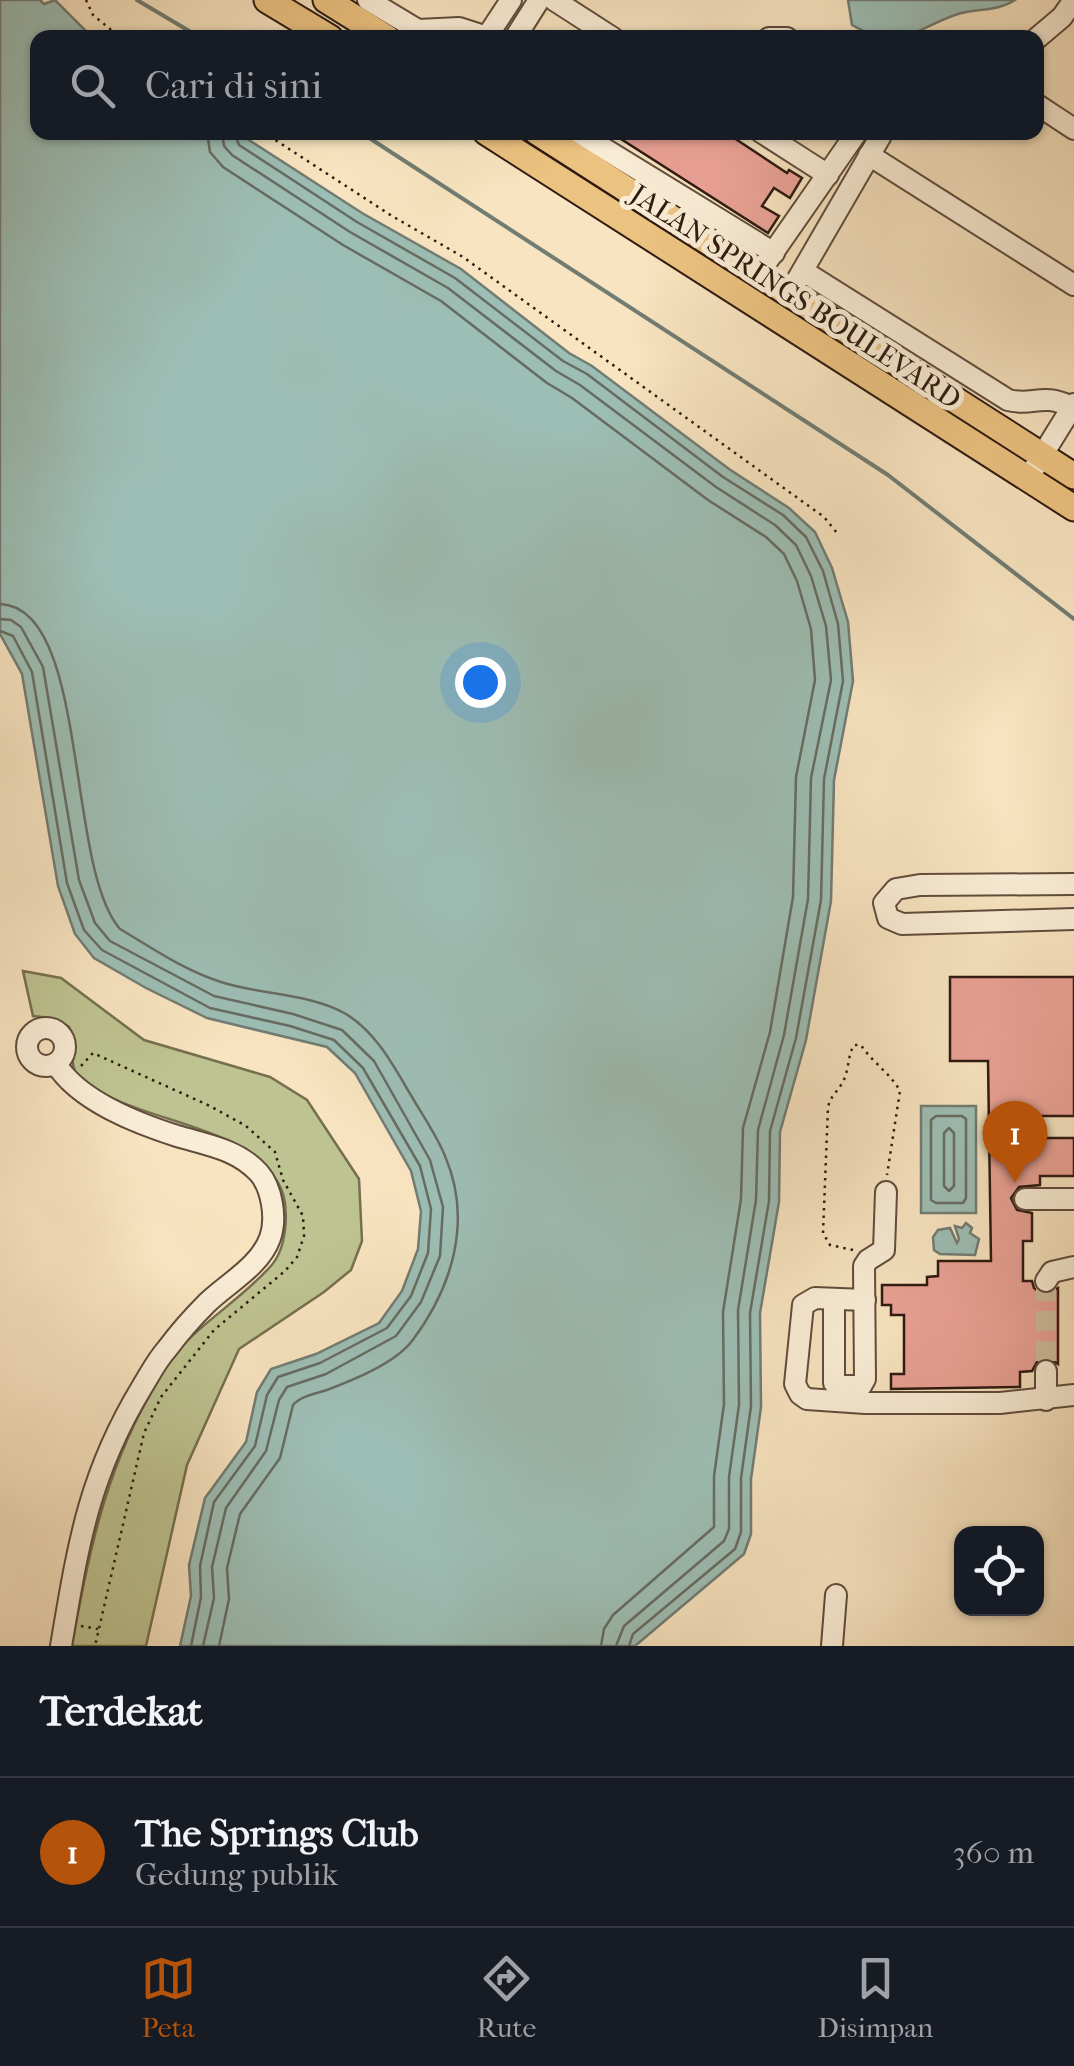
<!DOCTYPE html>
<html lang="id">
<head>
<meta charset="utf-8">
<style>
  body { margin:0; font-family:"IM FELL French Canon",serif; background:#242831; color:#f1f3f6 }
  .controls { position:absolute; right:30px; bottom:30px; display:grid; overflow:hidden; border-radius:20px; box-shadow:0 2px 8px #0004 }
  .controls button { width:90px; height:90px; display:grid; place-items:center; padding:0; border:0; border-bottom:2px solid #363941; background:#171b24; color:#f1f3f6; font:50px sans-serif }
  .you { position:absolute; left:480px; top:682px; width:35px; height:35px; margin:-25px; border:8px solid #fff; border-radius:50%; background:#1a73e8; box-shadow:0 0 0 15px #1a73e833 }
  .badge { display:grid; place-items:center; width:65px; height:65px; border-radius:50%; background:#b45309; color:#fff; font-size:32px; font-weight:700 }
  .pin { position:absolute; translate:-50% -82px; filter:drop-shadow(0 2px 5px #0008) }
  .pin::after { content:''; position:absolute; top:52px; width:35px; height:30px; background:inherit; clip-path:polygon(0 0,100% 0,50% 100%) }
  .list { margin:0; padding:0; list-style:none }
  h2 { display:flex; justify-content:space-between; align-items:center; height:130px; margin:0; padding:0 40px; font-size:42px }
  h2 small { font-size:32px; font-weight:400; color:#9ea1a6 }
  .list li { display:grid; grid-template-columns:65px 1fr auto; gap:30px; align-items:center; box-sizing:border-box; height:150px; padding:0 40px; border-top:2px solid #363941 }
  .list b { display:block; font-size:38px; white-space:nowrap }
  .list p { margin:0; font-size:32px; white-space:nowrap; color:#9ea1a6 }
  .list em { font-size:32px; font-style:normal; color:#9ea1a6 }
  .icon { flex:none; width:55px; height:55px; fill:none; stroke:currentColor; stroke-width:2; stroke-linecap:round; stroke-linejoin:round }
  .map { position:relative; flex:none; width:1074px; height:1646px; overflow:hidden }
  .search { position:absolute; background:#171b24; box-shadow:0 2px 8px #0004; left:30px; right:30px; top:30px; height:110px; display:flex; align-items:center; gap:25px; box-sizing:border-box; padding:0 35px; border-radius:20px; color:#9ea1a6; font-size:38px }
  .sheet { height:280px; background:#171b24 }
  nav { display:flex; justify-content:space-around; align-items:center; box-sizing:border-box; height:140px; border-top:2px solid #363941; background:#171b24; font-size:28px; color:#9ea1a6 }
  nav a { display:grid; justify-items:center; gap:5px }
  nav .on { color:#b45309 }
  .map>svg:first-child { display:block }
  .green { fill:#bec491; stroke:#766f50; stroke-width:2.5 }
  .water { fill:#9dbeb5; stroke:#717c73; stroke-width:2.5 }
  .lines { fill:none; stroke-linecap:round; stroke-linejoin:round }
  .shore { stroke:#666c62; stroke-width:2.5 }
  .stream { stroke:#717c73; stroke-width:4 }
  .building { fill:#e9a195; stroke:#2e1a10; stroke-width:2.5 }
  .minor-tunnel { stroke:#d0bc9d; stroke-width:20; stroke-dasharray:20 10; stroke-linecap:butt }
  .minor-casing { stroke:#604c3c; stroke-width:24 }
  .major-casing { stroke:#2e1a10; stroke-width:29 }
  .path { stroke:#2e1a10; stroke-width:2.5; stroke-dasharray:2.5 5; stroke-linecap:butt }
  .minor { stroke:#faedd6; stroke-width:20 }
  .major { stroke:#ecc280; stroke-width:25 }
  .labels { text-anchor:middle; stroke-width:10; stroke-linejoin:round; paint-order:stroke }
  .street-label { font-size:28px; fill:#2e1a10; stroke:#faedd6 }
</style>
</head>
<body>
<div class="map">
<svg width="1074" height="1646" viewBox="0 0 1074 1646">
  <rect width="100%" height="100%" fill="#f8e4c0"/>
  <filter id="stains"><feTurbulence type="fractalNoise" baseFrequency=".002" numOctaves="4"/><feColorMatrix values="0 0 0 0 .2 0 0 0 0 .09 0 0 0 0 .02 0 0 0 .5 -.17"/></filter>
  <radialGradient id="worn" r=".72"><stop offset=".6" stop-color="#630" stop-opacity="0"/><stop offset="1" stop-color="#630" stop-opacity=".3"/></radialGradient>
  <path class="green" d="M23 971 61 978 144 1040 270 1077 307 1100 359 1179 362 1241 351 1270 324 1292 239 1349 187 1465 146 1646H72C87 1560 104 1477 147 1400 154 1387 160 1372 169 1360 199 1324 239 1301 270 1267 288 1248 291 1202 277 1181 241 1128 164 1124 110 1097 99 1092 85 1087 78 1078 68 1063 76 1044 69 1027L50 1018 33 1016Z"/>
  <g class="water">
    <polygon points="0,0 40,0 44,4 55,0 92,37 38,38 38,132 238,133 362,213 461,269 569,353 592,366 729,469 789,508 815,532 832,568 848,622 853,681 834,780 831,901 806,1040 780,1132 779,1202 760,1313 761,1407 751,1479 751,1534 744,1554 635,1646 180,1646 191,1596 189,1565 205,1498 246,1442 257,1392 271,1369 316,1354 379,1323 402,1291 418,1249 421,1211 411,1171 355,1073 327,1047 207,1018 146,988 94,958 75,934 58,886 22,674 0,634"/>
    <path d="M848 0H1015C997 12 975 8 955 15 911 31 899 52 852 25Z"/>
    <rect x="921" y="1106" width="55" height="107"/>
    <polygon points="966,1223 972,1228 970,1233 979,1239 975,1255 940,1254 934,1250 933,1237 938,1230 950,1228 957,1243 959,1239 955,1226 962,1228"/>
  </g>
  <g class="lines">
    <g class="shore">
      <polyline points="207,132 210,152 223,167 343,245 441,301 547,383 572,398 708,500 766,537 784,554 797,581 811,629 815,680 796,777 793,897 770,1032 743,1128 741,1199 723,1312 724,1404 714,1476 714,1527 613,1615 604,1629 601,1646"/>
      <polyline points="222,132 224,146 232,155 350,232 448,288 556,371 580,385 716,487 775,525 796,545 811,576 826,626 831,680 811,778 808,899 784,1035 758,1130 756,1200 738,1310 739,1405 729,1477 729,1529 724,1541 624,1626 616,1646"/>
      <polyline points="234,132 239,145 357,222 455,278 563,361 587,374 723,477 783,515 806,537 823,571 838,624 843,681 824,779 821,900 796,1038 770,1131 769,1201 750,1313 751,1406 741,1478 741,1532 735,1549 633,1634 629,1646"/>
      <path d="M0 604C90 607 65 867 120 929 152 948 185 971 221 982 260 995 309 993 346 1014 377 1033 394 1067 412 1097 423 1116 437 1136 445 1156 473 1221 452 1288 412 1341 394 1364 353 1380 327 1390 315 1394 301 1396 293 1405L280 1458 240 1514 227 1568 229 1599 219 1646"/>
      <polyline points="0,619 11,620 21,627 43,667 79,880 95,923 110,941 214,996 293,1014 342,1030 374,1061 430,1160 443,1207 440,1256 421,1302 396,1336 326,1374 287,1387 279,1400 266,1451 226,1508 212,1567 214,1598 203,1646"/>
      <polyline points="0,631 13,636 32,672 67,883 84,930 102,950 210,1008 290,1026 334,1040 363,1068 420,1166 431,1209 428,1253 411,1296 387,1328 320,1363 278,1377 267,1395 255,1446 214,1502 200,1566 201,1597 191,1646"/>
      <polygon points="936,1116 962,1116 966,1119 966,1198 963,1203 936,1203 931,1200 931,1120"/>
      <polygon points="949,1128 954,1133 954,1186 949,1191 944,1186 944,1133"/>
    </g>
    <g class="stream">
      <polyline points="137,0 201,38"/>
      <polyline points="360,132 888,475 1074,619"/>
    </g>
  </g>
  <g class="building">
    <polygon points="610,132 725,132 787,173 789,170 802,178 790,198 774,188 762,206 779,216 768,233"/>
    <polygon points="950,977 1074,977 1074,1116 1040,1116 1040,1138 1074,1138 1074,1176 1040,1176 1040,1185 1019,1187 1011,1198 1017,1210 1032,1213 1032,1241 1023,1241 1023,1281 1032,1281 1034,1288 1044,1295 1058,1288 1058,1364 1047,1357 1038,1360 1032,1371 1020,1372 1020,1387 891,1389 891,1374 904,1374 904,1315 891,1315 891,1305 882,1305 882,1285 927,1285 927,1277 938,1276 938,1261 991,1261 988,1061 950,1061"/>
  </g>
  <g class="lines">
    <polyline class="minor-tunnel" points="1046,1281 1046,1371"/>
    <g class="minor-casing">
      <g id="minor">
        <polyline points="368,0 418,30 459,28 490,38"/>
        <polyline points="554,0 613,38"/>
        <polyline points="486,38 511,0"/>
        <polyline points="515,38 539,0"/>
        <polyline points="769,38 787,38"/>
        <polyline points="1036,39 1062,17 1074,0"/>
        <polyline points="1036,104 1074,129"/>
        <polyline points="577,132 774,253"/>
        <polyline points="761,132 828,175"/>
        <polyline points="869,155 1074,285"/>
        <polyline points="768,260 857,132"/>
        <path d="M803 271 1008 400C1035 407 1040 391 1074 408"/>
        <polyline points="796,282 883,132"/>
        <polyline points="1027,480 1074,404"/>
        <polyline points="1074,884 920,885 896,889 884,903 888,918 902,924 1074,919"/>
        <circle cx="46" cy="1047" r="19"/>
        <path d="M56 1064C79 1101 136 1123 177 1136 207 1145 237 1149 259 1173 272 1188 277 1219 270 1238 260 1266 228 1283 207 1303 193 1317 179 1333 167 1349 157 1360 150 1374 142 1387 88 1476 78 1546 61 1646"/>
        <polyline points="1025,1199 1074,1199"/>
        <polyline points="1046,1281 1052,1272 1074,1267"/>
        <polyline points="834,1300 834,1383 837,1386 861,1386 865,1379 864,1266 868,1260 884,1250 886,1192"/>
        <polyline points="865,1300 815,1298 803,1305 795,1384 800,1394 807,1399 865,1403 1000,1403 1074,1395"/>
        <polyline points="1046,1371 1046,1400"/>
        <polyline points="832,1646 836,1595"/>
      </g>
    </g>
    <g class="major-casing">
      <g id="major">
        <polyline points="267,0 330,38"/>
        <polyline points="326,0 387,38"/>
        <polyline points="486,132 1074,508"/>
        <polyline points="537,132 1074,476"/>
      </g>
    </g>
    <g class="path">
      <polyline points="86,0 93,15 121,38"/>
      <polyline points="263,132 392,216 463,257 824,517 837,533"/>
      <polyline points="81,1066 93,1053 210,1106 246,1126 275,1152 283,1180 303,1216 304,1236 297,1257 285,1271 214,1330 161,1397 144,1433 95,1646"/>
      <path d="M853 1250 830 1245 823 1233 828 1107C831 1094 841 1089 845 1077 849 1066 848 1055 854 1045H861C872 1062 891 1074 900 1091L887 1175"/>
      <polyline points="81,1626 98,1629"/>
    </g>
    <use href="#minor" class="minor"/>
    <use href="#major" class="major"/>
  </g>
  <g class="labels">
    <g class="street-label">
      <text transform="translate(796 296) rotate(33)" y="10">JALAN SPRINGS BOULEVARD</text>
    </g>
  </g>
  <rect width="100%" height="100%" filter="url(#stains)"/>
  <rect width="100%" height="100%" fill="url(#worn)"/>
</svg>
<div class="controls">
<button><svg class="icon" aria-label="locate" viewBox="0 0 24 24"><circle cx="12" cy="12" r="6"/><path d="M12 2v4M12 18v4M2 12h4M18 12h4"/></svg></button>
</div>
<div class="you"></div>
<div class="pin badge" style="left:1015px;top:1183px">1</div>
<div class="search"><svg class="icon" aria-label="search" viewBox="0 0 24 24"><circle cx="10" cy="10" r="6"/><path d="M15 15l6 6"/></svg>Cari di sini</div>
</div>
<section class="sheet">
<h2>Terdekat<small></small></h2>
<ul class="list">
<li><span class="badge">1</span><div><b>The Springs Club</b><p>Gedung publik</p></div><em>360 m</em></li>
</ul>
</section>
<nav>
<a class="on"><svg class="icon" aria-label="map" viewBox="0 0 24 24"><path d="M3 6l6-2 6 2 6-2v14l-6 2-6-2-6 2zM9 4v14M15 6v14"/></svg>Peta</a>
<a><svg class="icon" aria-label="directions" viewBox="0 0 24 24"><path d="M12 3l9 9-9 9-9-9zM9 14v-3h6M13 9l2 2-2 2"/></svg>Rute</a>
<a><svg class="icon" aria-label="saved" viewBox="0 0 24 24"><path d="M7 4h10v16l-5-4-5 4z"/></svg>Disimpan</a>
</nav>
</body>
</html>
